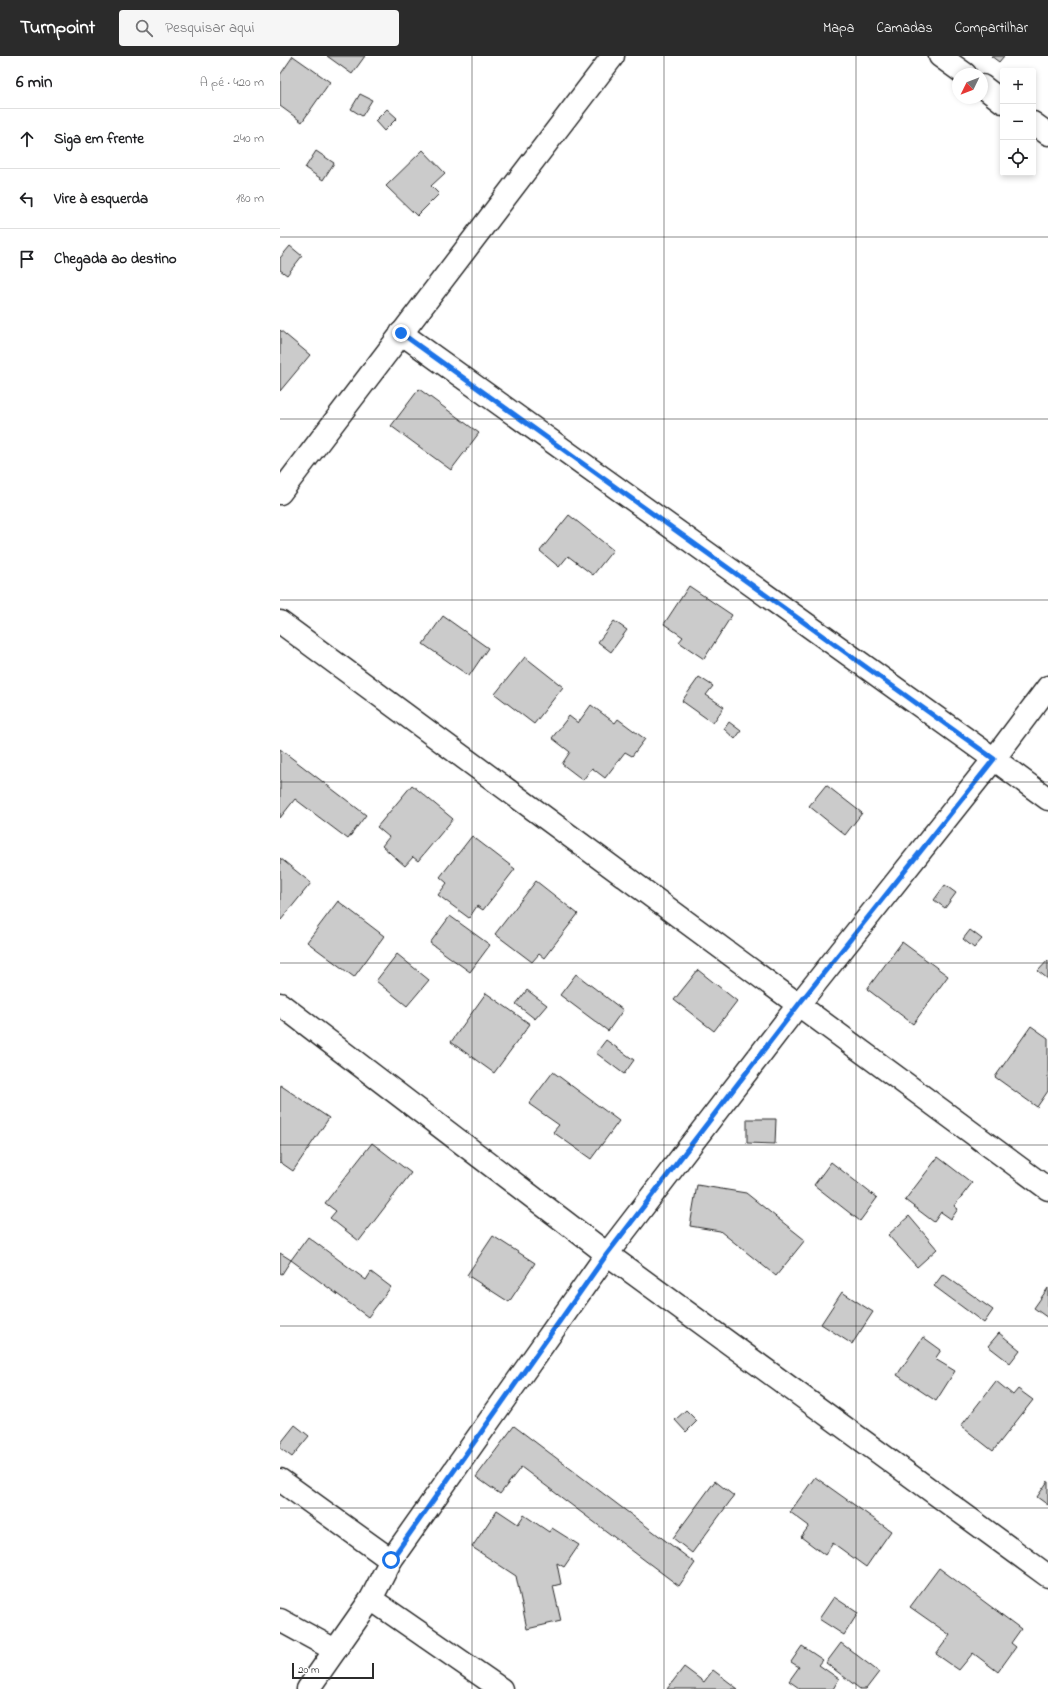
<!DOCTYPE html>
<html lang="pt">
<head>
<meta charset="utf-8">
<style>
  body { margin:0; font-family:"Indie Flower",sans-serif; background:#f6f6f6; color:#202124 }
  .controls { position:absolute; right:12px; top:12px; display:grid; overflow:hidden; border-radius:4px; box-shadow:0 2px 6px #0003 }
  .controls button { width:36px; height:36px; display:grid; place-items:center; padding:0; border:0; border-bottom:1px solid #e0e0e0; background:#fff; color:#202124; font:20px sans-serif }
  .compass { position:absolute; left:672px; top:12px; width:36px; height:36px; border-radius:50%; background:#fff; box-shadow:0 2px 6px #0003; rotate:227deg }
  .scale { position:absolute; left:12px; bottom:10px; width:82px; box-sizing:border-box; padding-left:4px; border:2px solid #2b2b2b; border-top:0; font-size:11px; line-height:14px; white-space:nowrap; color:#2b2b2b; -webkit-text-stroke:3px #fff; paint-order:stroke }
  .stop { position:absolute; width:12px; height:12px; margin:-9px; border:3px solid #1a73e8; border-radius:50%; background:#fff }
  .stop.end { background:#1a73e8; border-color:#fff; box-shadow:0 1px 4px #0008 }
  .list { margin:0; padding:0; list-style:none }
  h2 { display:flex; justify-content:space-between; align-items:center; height:52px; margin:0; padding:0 16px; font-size:17px }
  h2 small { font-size:13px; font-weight:400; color:#757577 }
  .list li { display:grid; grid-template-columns:26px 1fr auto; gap:12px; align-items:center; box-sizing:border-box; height:60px; padding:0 16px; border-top:1px solid #e0e0e0 }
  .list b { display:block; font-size:15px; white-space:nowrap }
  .list em { font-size:13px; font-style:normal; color:#757577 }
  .icon { flex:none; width:22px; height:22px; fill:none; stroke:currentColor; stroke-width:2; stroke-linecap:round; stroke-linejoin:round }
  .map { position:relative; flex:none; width:768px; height:1633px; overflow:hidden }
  header { display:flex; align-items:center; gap:24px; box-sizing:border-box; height:56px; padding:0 20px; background:#2b2b2b; color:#fff }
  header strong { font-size:19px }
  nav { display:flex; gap:22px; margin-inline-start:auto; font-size:14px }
  .search { width:280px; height:36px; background:#f6f6f6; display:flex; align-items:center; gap:10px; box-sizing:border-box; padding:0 14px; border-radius:4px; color:#757577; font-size:15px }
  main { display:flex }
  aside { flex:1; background:#fff }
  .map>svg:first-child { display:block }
  .building { fill:#cbcbcb; stroke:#2b2b2b }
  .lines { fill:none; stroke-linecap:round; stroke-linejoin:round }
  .minor-casing { stroke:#2b2b2b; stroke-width:25 }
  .minor { stroke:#fff; stroke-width:22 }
  .route { stroke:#1a73e8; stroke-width:5 }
  .grid { fill:none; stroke:#2b2b2b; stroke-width:1; stroke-opacity:0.55 }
</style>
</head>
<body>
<header>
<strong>Turnpoint</strong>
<div class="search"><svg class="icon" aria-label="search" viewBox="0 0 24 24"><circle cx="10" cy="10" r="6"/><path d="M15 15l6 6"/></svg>Pesquisar aqui</div>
<nav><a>Mapa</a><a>Camadas</a><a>Compartilhar</a></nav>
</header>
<main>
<aside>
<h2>6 min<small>A pé · 420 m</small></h2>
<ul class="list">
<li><svg class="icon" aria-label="ahead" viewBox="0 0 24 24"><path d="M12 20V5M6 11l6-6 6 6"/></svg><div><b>Siga em frente</b></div><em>240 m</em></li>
<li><svg class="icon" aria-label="left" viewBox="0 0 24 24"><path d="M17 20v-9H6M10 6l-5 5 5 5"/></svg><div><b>Vire à esquerda</b></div><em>180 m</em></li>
<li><svg class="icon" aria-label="arrive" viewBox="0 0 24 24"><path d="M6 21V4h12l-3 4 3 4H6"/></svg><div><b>Chegada ao destino</b></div></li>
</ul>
</aside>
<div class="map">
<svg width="768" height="1633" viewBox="0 0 768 1633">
  <rect width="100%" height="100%" fill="#fff"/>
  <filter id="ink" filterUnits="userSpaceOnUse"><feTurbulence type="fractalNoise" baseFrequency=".025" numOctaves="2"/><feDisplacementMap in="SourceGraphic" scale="8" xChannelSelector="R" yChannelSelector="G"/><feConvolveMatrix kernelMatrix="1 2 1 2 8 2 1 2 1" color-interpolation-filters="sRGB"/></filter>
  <g filter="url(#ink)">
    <g class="building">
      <polygon points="13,0 50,26 22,66 0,50 0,19"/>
      <polygon points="47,0 85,0 72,18"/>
      <polygon points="711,0 724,0 719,6"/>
      <polygon points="80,38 92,44 82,60 71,53"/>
      <polygon points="107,53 117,62 104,75 95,65"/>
      <polygon points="143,94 165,117 151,130 159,138 137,160 106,130"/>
      <polygon points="36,95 54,107 43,124 25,112"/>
      <polygon points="10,190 22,200 7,219 0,214 0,202"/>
      <polygon points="0,274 30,299 0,335"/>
      <polygon points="139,333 199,377 171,414 111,370"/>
      <polygon points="289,459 333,494 313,519 288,500 279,511 260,495"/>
      <polygon points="409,530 452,559 424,603 399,586 403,581 384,568"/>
      <polygon points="163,560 208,592 189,620 143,588"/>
      <polygon points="334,565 347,574 331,596 318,586"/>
      <polygon points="245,601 283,631 254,668 215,638"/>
      <polygon points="419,621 433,630 426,639 444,651 433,667 402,645"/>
      <polygon points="311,649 335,667 338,663 365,683 352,700 345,696 325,722 312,712 303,724 282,708 290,696 272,682 289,660 298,667"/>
      <polygon points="449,666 461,675 455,683 444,673"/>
      <polygon points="0,693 86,759 68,783 15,743 0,762"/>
      <polygon points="132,729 173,763 138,805 133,801 125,810 102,790 109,781 97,771"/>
      <polygon points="546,729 582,757 565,779 529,750"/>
      <polygon points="192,780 235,813 203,854 197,850 189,862 158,839 167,827 160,821"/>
      <polygon points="0,802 31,827 1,864 0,863"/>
      <polygon points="256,825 298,858 264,902 259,898 252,906 215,878"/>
      <polygon points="665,829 676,837 665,852 654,844"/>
      <polygon points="58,845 104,880 74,921 27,886"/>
      <polygon points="170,860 210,889 190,916 150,887"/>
      <polygon points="690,874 702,883 694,892 683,883"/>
      <polygon points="622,886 668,920 633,968 587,933"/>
      <polygon points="117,898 149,924 127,950 96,925"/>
      <polygon points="768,904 768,923 758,915"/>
      <polygon points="418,914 457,945 434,975 394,944"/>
      <polygon points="296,918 343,954 328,975 280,939"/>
      <polygon points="247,934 267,949 255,963 236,948"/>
      <polygon points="206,937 250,968 214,1017 171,986"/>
      <polygon points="751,970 768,982 768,1035 757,1051 715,1021"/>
      <polygon points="326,984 354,1004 344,1018 316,997"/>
      <polygon points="273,1016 339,1065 311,1103 273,1076 279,1069 249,1048"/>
      <polygon points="0,1029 49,1062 13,1115 0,1106"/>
      <polygon points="467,1063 496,1063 495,1088 467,1087"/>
      <polygon points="92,1087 131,1117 79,1185 50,1162 56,1155 45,1147"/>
      <polygon points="658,1101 692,1127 674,1150 678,1153 671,1163 661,1156 654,1166 625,1144"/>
      <polygon points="551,1106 597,1142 580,1165 534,1129"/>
      <polygon points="417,1129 466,1137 525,1184 496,1220 440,1175 410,1170"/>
      <polygon points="629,1160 657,1193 637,1211 608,1179"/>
      <polygon points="213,1180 255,1207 229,1246 187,1219"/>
      <polygon points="28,1181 86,1224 91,1216 111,1231 88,1261 11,1204"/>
      <polygon points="0,1197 11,1204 2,1218 0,1217"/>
      <polygon points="663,1218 713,1254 704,1267 654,1230"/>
      <polygon points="768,1232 768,1262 754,1252"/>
      <polygon points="562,1236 593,1256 572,1288 541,1268"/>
      <polygon points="719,1277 740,1294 730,1307 708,1290"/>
      <polygon points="643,1281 661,1294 655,1303 675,1315 656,1345 617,1319"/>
      <polygon points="716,1325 733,1339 738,1333 753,1344 713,1395 681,1370"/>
      <polygon points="406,1354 417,1365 406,1376 395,1364"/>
      <polygon points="15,1369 29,1380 12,1401 0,1392 0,1388"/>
      <polygon points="234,1370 415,1507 399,1530 241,1411 220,1438 196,1421"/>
      <polygon points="535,1421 611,1475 586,1511 553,1487 545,1499 521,1481 529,1470 510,1456"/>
      <polygon points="435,1425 454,1440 412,1497 393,1482"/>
      <polygon points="768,1425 768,1449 757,1441"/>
      <polygon points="217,1454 238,1468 244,1459 269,1476 272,1472 299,1489 284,1511 277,1507 277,1508 281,1528 273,1530 281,1565 247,1573 236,1520 192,1491"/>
      <polygon points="659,1512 741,1573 731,1587 736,1591 718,1616 693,1597 679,1614 656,1598 670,1579 630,1551"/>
      <polygon points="554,1541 578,1557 564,1579 539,1563"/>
      <polygon points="561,1587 599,1616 586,1633 580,1633 546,1607"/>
      <polygon points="522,1590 543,1604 539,1609 559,1623 553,1633 519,1633 519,1632 509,1625 519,1611 511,1606"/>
      <polygon points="404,1611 424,1626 433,1614 458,1633 387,1633"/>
    </g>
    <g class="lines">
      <g class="minor-casing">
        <g id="minor">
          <polyline points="660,0 685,18"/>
          <polyline points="702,30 723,46"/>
          <polyline points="753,67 768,78"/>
          <polyline points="121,277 714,703 768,743"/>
          <polyline points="0,437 333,0"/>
          <polyline points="0,566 768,1133"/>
          <polyline points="0,948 327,1198 768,1520"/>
          <polyline points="0,1424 111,1504"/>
          <polyline points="91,1543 221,1633"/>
          <polyline points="0,1564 55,1594"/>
          <polyline points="28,1633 91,1543 111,1504 327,1198 519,948 714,703 768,631"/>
        </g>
      </g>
      <use href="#minor" class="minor"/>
    </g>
  </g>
  <g class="lines" filter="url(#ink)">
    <polyline class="route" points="111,1504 327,1198 519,948 714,703 121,277"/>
  </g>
  <path class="grid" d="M192 0V1633M384 0V1633M576 0V1633M0 181H768M0 363H768M0 544H768M0 726H768M0 907H768M0 1089H768M0 1270H768M0 1452H768"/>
</svg>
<div class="controls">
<button>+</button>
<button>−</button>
<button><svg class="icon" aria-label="locate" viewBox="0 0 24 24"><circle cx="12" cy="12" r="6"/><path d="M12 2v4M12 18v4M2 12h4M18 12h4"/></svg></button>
</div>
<svg class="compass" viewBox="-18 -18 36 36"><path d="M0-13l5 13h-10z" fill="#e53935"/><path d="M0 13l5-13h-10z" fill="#757577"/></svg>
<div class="scale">20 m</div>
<div class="stop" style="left:111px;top:1504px"></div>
<div class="stop end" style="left:121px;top:277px"></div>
</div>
</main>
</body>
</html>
